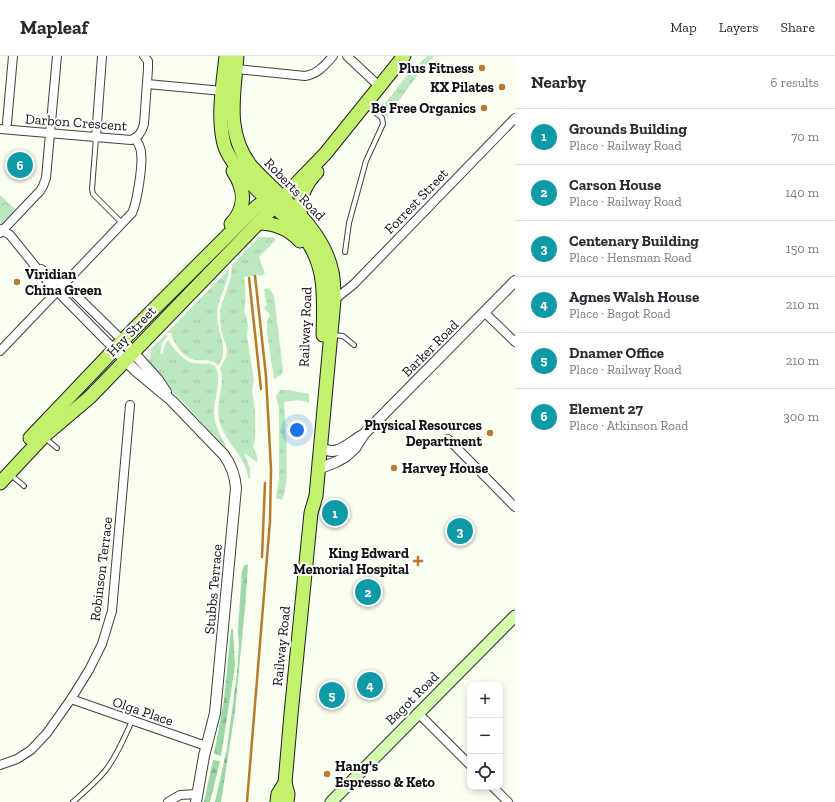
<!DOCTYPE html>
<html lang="en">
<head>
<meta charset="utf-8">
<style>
  body { margin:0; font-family:"Zilla Slab",serif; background:#f2f2f3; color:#2b2b33 }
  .controls { position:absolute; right:12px; bottom:12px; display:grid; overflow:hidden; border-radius:8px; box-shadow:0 2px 6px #0003 }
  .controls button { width:36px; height:36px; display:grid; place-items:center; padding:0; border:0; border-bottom:1px solid #e1e1e2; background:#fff; color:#2b2b33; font:20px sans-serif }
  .you { position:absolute; left:297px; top:374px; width:14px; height:14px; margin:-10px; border:3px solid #fff; border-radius:50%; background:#1a73e8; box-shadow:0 0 0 6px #1a73e833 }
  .badge { display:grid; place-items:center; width:26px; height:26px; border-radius:50%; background:#b97a2c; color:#fff; font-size:13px; font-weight:700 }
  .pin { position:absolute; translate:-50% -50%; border:2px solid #fff; box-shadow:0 1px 4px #0006 }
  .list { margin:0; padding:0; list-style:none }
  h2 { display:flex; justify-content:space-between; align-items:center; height:52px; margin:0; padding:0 16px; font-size:17px }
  h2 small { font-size:13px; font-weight:400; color:#7c7c81 }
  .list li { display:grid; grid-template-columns:26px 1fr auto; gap:12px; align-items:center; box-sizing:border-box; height:56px; padding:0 16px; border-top:1px solid #e1e1e2 }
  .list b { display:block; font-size:15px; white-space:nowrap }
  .list p { margin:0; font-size:13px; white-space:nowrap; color:#7c7c81 }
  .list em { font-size:13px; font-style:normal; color:#7c7c81 }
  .icon { flex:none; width:22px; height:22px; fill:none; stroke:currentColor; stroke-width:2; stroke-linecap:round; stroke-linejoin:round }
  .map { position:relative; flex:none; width:515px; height:746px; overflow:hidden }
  header { display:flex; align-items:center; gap:24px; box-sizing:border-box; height:56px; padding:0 20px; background:#fff; border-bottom:1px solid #e1e1e2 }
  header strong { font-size:19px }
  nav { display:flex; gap:22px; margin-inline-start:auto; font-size:14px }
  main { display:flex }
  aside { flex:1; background:#fff }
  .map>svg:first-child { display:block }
  .grass { fill:url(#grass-tufts) }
  .forest { fill:url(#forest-firs) }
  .park { fill:url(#park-crowns) }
  .garden { fill:#bbe8bf }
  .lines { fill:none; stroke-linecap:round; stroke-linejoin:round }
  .service-casing { stroke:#414141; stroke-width:6 }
  .minor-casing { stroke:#414141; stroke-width:10 }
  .tertiary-casing { stroke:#414141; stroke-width:12 }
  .secondary-casing { stroke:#303030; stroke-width:13 }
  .primary-casing { stroke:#1f1f1f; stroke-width:15 }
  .service { stroke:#fff; stroke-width:4 }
  .minor { stroke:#fff; stroke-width:8 }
  .tertiary { stroke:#fff; stroke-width:10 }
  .secondary { stroke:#d5fbaf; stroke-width:11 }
  .primary { stroke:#c2f26d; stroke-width:13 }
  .rail { stroke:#b97a2c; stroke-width:2.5 }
  .poi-dot { fill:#b97a2c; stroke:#fff; stroke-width:1.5 }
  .labels { text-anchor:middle; stroke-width:4; stroke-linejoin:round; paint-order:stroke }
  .poi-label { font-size:14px; font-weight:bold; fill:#0e0e0e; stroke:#fff; text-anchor:end }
  .street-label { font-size:14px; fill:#0e0e0e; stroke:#fff }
</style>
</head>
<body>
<header>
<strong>Mapleaf</strong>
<nav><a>Map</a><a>Layers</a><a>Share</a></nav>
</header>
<main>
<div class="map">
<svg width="515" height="746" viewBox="0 0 515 746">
  <defs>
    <pattern id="grass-tufts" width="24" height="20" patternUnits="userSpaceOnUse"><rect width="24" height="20" fill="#bbe8bf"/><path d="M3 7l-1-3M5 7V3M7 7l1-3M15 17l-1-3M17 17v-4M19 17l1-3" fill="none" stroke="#a0c6a3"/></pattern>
    <pattern id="forest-firs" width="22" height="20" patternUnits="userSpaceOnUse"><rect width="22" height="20" fill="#9bd8a5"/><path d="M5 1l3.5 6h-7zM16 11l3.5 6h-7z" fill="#84b88d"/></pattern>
    <pattern id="park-crowns" width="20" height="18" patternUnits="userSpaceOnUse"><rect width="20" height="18" fill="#bbe8bf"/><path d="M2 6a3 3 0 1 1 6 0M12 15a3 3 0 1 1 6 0" fill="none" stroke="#a0c6a3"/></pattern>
  </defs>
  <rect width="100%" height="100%" fill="#f9fef1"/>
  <g class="grass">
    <polygon points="427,0 434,0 416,21 387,61 380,54 405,22"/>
    <path d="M259 181H273L276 184 243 217C246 225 246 248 244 256L246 259 248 270 247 280 254 325 252 334 255 356V382L253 391 257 400V406L244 397 250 412V422H248C246 401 226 387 220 367 214 349 226 329 220 312L226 302 227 293 221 274 220 254 231 221 232 209Z"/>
    <path d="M229 213C228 230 216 244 217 261 218 279 230 294 218 310 213 302 204 305 195 304 184 302 173 287 171 277H166L167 281 162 287 160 297 163 298 165 288 168 284C173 292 183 305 193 307 200 309 212 305 216 312 222 323 214 345 214 358 215 369 220 380 226 389V392L147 308 151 300V293Z"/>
    <polygon points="269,232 274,240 283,315 281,319 274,323 267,276 267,265 270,259 264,252 267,249 264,233"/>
    <path d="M280 334H289L309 338V347C301 343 293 344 284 346 285 368 291 427 282 444L276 442 279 423V352L276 341Z"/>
  </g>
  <g class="forest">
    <polygon points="248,508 245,551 235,655 221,746 215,746 227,692 237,617 239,591 238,574 242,515 244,510"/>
    <polygon points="231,573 233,573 235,610 221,700 214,698 224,644"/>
    <polygon points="213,704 220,705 210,746 204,746"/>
  </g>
  <polygon class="park" points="0,139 16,154 1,168 0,168"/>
  <polygon class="garden" points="259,200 262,210 265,217 261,220 259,219 244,221 243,217"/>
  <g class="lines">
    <g class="service-casing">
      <g id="service">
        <polyline points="96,82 92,133 93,138 122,167"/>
        <polyline points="345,196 349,167 366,105 383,68 382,62 367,50"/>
        <polyline points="333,279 343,280 354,289"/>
        <polyline points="45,382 57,392"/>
        <polyline points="11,419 24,430"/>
        <path d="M73 746C84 736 95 727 105 715 117 700 124 682 132 665"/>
      </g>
    </g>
    <g class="minor-casing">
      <g id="minor">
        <polyline points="347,0 379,30"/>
        <path d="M236 13 305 20C318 18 325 9 333 0"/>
        <polyline points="147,28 223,35"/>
        <polyline points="7,67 13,0"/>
        <path d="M0 73 131 84C139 81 142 76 144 68L148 13V5L144 0"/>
        <polyline points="96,82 102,0"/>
        <polyline points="0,173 10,179 48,226 115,294"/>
        <polyline points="0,177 40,135 43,130 46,122 57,0"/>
        <polyline points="41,213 72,235 123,285"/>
        <polyline points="334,244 354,228 515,62"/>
        <polyline points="484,256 515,286"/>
        <path d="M0 295 132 157C137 147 143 108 141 97 141 91 138 87 135 82"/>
        <polyline points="448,383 515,451"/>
        <polyline points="71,643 206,690"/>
        <polyline points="418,657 470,709"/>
        <polyline points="0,709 17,703 31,694 47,677 71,643 89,614 102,588 112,555 130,349"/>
        <polyline points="493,731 508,746"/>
        <polyline points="168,746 180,739 197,738"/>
      </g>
    </g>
    <g class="tertiary-casing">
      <g id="tertiary">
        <polyline points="123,285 158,324 166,336"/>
        <path d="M115 294 136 315 172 345 224 399C232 410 235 419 236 432L215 657 204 700 196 746"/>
        <path d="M320 391C336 402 347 388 361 380"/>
        <polyline points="318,413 336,406 345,401 355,392 364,378 515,225"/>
      </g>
    </g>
    <g class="secondary-casing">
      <polyline id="secondary" points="331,746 515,560"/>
    </g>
    <g class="primary-casing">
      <g id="primary">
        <path d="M226 0C223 28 217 60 224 88 231 115 280 154 300 175 327 207 324 239 323 279"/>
        <path d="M237 0C234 39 225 77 251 110 280 142 323 171 332 216 334 225 334 234 334 244L316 440 311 457 291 658 285 727 288 738 287 746"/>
        <path d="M301 161C297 145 306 127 317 116"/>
        <path d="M258 167C274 167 289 173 300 185"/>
        <path d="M231 168C247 151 245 133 233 115"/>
        <polyline points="30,382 129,278 256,151 267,143 275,141"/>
        <polyline points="0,427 44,380 90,341 325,98 404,0"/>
        <polyline points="277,746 278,738 285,727"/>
      </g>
    </g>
    <use href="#service" class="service"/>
    <use href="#minor" class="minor"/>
    <use href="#tertiary" class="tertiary"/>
    <use href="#secondary" class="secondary"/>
    <use href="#primary" class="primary"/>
    <g class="rail">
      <polyline points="249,222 261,333"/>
      <polyline points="262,501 265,427"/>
      <polyline points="247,746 270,465 271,413 266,320 255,220"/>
    </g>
  </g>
  <g class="poi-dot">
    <circle cx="482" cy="12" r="4"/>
    <circle cx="502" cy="31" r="4"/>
    <circle cx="484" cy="52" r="4"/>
    <circle cx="17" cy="226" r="4"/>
    <circle cx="490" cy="377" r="4"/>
    <circle cx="394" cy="412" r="4"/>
    <path d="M416 499h4v4h4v4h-4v4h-4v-4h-4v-4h4z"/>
    <circle cx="327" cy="718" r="4"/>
  </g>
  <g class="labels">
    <g class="poi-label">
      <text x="474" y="17">Plus Fitness</text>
      <text x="494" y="36">KX Pilates</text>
      <text x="476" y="57">Be Free Organics</text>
      <text x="25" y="223" text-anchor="start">Viridian<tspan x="25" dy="16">China Green</tspan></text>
      <text x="482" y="374">Physical Resources<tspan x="482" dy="16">Department</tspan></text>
      <text x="402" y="417" text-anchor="start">Harvey House</text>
      <text x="409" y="502">King Edward<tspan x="409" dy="16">Memorial Hospital</tspan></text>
      <text x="335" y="715" text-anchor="start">Hang's<tspan x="335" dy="16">Espresso &amp; Keto</tspan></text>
    </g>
    <g class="street-label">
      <text transform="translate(76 66) rotate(4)" y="5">Darbon Crescent</text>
      <text transform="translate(295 133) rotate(46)" y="5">Roberts Road</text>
      <text transform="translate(416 145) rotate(-46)" y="5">Forrest Street</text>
      <text transform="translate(305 271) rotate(-88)" y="5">Railway Road</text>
      <text transform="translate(131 275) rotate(-46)" y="5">Hay Street</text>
      <text transform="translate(430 292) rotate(-45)" y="5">Barker Road</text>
      <text transform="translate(101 513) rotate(-83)" y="5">Robinson Terrace</text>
      <text transform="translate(213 533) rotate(-85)" y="5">Stubbs Terrace</text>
      <text transform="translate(281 590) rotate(-84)" y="5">Railway Road</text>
      <text transform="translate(412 642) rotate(-45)" y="5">Bagot Road</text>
      <text transform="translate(143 655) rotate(19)" y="5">Olga Place</text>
    </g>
  </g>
</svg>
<div class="controls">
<button>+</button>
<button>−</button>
<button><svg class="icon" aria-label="locate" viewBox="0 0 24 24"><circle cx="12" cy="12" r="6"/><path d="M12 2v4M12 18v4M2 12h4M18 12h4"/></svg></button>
</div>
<div class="you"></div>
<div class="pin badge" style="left:335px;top:457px;background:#0f9aa8">1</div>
<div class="pin badge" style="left:368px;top:536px;background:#0f9aa8">2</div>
<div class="pin badge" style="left:460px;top:475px;background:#0f9aa8">3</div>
<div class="pin badge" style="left:370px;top:629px;background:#0f9aa8">4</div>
<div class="pin badge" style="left:332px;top:639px;background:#0f9aa8">5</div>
<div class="pin badge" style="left:20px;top:109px;background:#0f9aa8">6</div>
</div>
<aside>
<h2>Nearby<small>6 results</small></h2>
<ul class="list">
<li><span class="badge" style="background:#0f9aa8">1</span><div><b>Grounds Building</b><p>Place · Railway Road</p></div><em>70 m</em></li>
<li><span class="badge" style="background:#0f9aa8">2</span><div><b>Carson House</b><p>Place · Railway Road</p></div><em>140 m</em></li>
<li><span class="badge" style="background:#0f9aa8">3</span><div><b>Centenary Building</b><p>Place · Hensman Road</p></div><em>150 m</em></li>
<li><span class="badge" style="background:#0f9aa8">4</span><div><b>Agnes Walsh House</b><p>Place · Bagot Road</p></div><em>210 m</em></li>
<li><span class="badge" style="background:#0f9aa8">5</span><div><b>Dnamer Office</b><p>Place · Railway Road</p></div><em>210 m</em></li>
<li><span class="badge" style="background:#0f9aa8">6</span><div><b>Element 27</b><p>Place · Atkinson Road</p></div><em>300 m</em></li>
</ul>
</aside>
</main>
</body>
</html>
